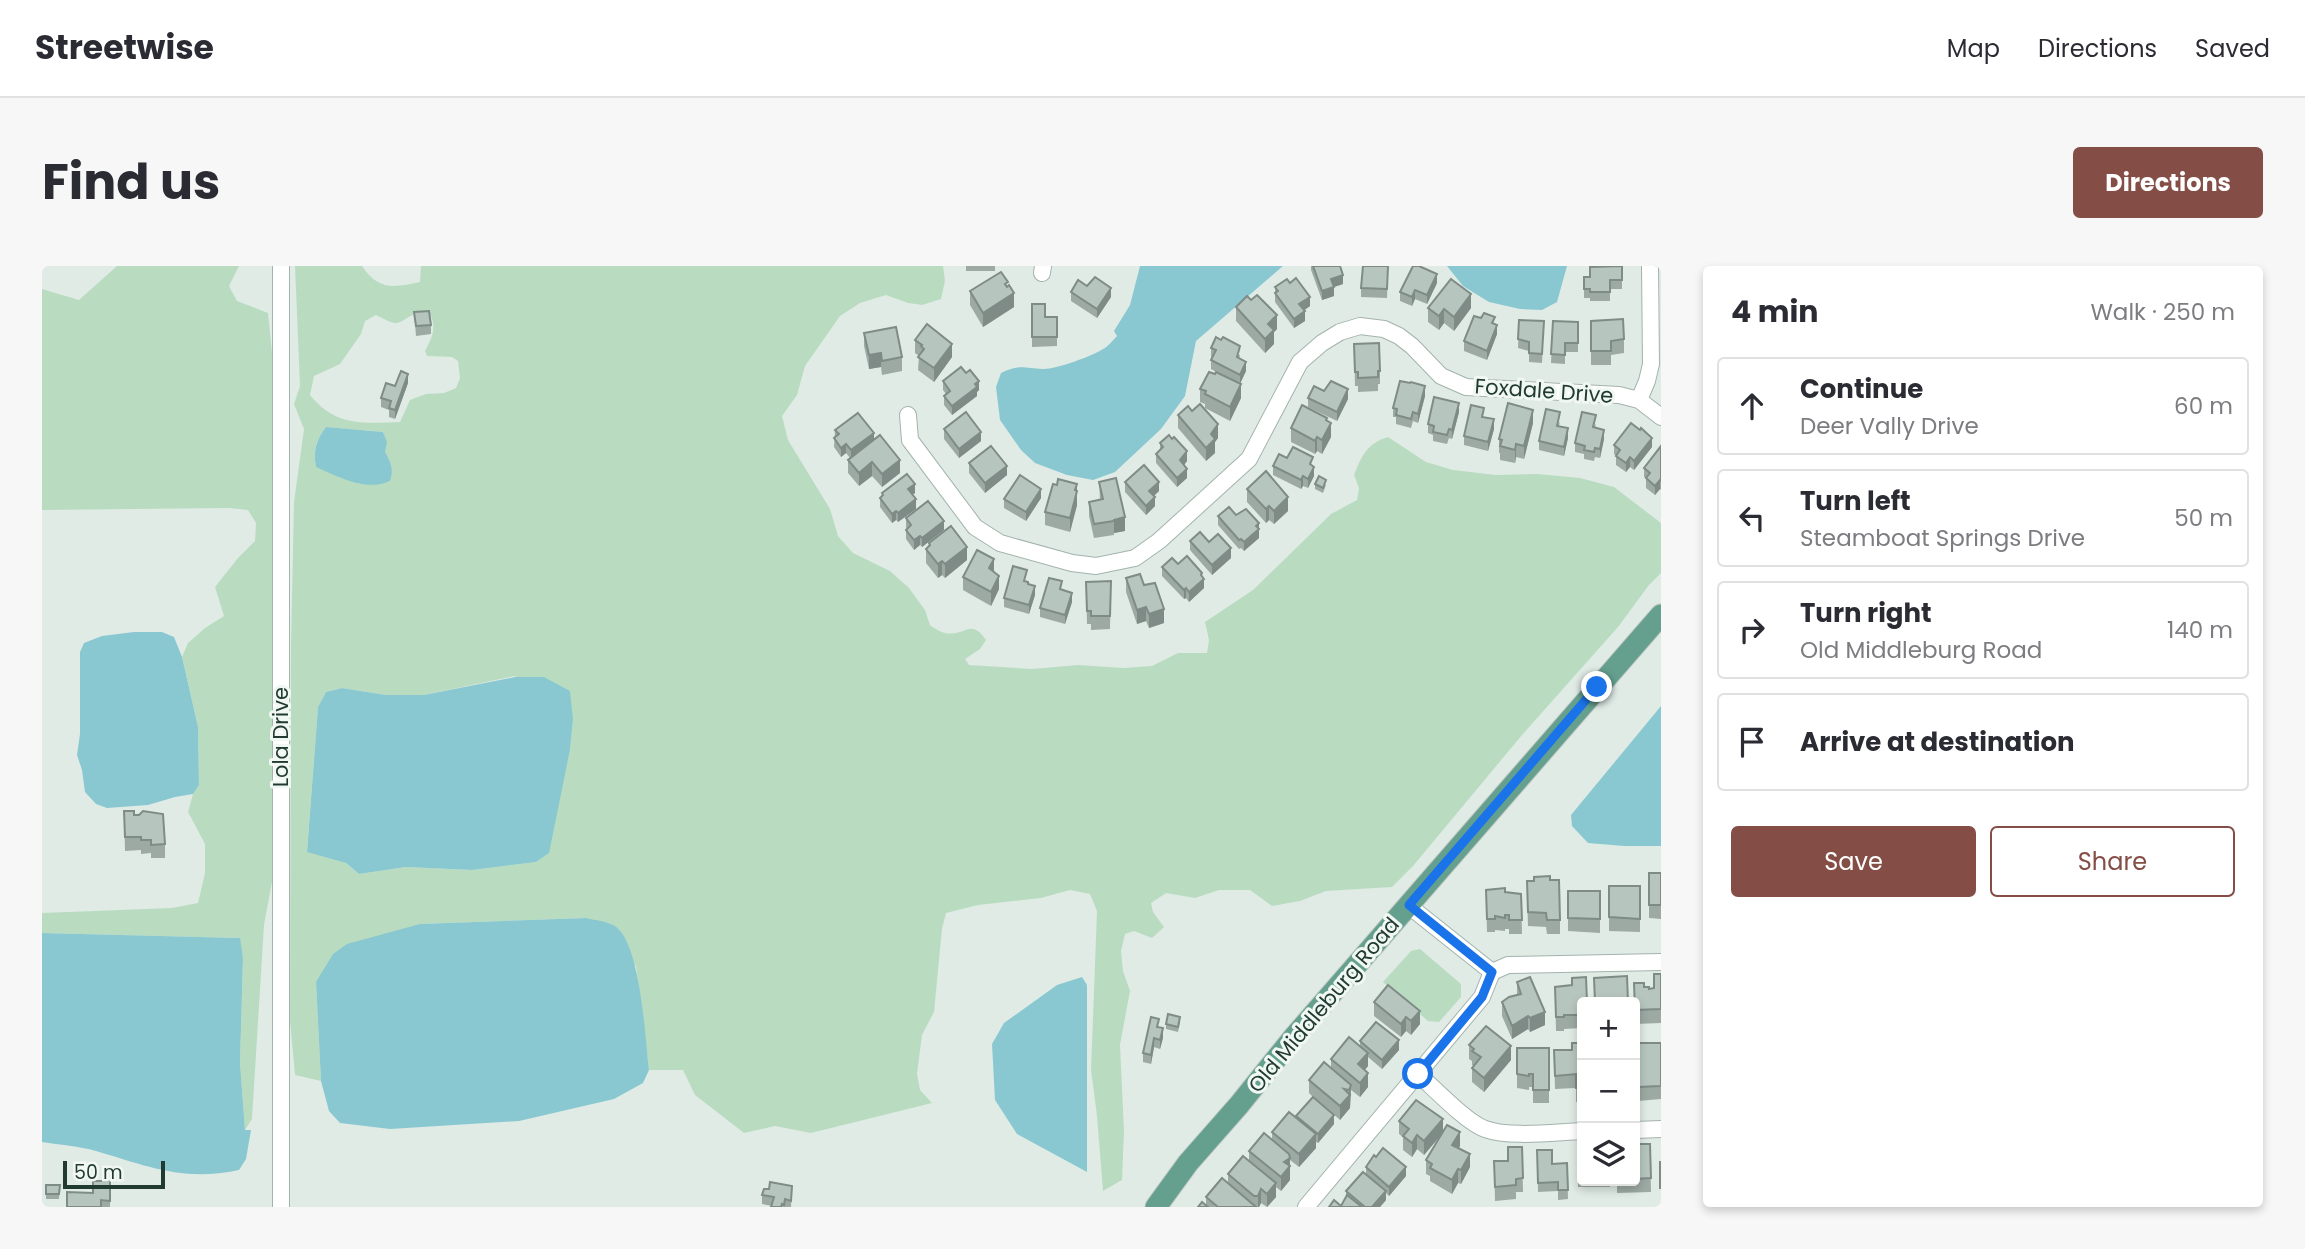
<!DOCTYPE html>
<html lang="en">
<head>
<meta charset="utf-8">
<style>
  body { margin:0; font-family:Poppins,sans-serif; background:#f7f7f7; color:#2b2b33 }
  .controls { position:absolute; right:21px; bottom:21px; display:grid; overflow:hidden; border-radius:7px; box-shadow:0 4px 10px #0003 }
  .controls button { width:63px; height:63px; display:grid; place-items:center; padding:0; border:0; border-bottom:2px solid #e1e1e2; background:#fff; color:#2b2b33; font:35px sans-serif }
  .scale { position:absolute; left:21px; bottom:18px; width:102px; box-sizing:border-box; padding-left:7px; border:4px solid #213b33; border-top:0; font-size:19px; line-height:24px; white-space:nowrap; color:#213b33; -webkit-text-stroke:5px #f1f8f4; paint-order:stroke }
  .stop { position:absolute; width:21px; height:21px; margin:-16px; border:5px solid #1a73e8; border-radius:50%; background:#fff }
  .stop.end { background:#1a73e8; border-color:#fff; box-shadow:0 2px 7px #0008 }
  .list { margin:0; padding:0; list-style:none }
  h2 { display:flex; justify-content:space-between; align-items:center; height:91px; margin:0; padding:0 28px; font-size:30px }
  h2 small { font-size:23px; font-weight:400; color:#7c7c81 }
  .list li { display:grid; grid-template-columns:46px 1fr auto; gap:21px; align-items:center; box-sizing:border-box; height:98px; margin:0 14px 14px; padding:0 14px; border:2px solid #e1e1e2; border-radius:7px }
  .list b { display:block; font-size:26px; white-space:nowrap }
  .list p { margin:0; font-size:23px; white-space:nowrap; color:#7c7c81 }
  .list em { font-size:23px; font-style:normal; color:#7c7c81 }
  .actions { display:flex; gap:14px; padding:21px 28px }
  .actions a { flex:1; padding:16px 0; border:2px solid #844d45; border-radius:7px; text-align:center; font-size:24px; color:#844d45 }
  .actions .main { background:#844d45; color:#fff }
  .icon { flex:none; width:38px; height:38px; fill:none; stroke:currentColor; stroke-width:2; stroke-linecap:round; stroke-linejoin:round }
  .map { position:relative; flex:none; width:1619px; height:941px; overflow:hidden; border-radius:7px }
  header { display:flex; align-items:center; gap:42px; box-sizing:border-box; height:98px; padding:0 35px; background:#fff; border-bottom:2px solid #e1e1e2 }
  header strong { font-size:33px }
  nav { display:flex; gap:38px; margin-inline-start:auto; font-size:24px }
  .intro { display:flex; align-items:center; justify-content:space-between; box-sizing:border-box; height:168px; padding:0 42px }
  h1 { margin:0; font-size:49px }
  .button { padding:18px 32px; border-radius:7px; background:#844d45; color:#fff; font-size:24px; font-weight:700 }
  main { display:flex; gap:42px; padding:0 42px }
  aside { flex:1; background:#fff; border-radius:7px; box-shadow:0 4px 10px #0003 }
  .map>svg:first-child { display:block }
  .green { fill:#b9dcc1; fill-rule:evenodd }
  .water { fill:#89c8d0 }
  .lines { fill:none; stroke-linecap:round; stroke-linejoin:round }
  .minor-casing { stroke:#a3b3ad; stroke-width:18 }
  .major-casing { stroke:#c1c8c6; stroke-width:23 }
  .minor { stroke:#fff; stroke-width:16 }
  .major { stroke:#65a08e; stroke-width:21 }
  .wall { fill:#9daaa4 }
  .shaded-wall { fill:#7f8b86 }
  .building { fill:#b6c6bf; stroke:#7f8b86; stroke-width:2 }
  .route { stroke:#1a73e8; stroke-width:9 }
  .labels { text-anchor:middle; stroke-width:6; stroke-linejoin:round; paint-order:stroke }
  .street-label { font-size:21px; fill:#213b33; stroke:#f1f8f4 }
</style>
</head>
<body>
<header>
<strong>Streetwise</strong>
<nav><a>Map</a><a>Directions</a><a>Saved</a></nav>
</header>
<div class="intro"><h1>Find us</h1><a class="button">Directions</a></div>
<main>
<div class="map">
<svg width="1619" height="941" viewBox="0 0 1619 941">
  <rect width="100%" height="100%" fill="#e0ebe6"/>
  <g class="green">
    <polygon points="75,0 197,0 187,20 195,35 226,47 235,137 230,616 222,659 210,853 203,864 198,797 201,692 197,672 0,667 0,647 130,642 156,637 163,607 163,578 146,546 151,528 157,519 156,461 140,391 146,377 163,362 182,350 173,321 196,292 213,275 214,257 206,244 187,242 0,244 0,23 37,34"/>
    <path d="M253 0H320C336 24 351 22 378 16L379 0H901L903 15 899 33 880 39 866 37 844 29 818 37 798 50 763 100 755 129 740 150 746 174 788 243 796 270 811 287 848 305 867 322 883 344 888 359C892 362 898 366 903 367 924 371 928 351 944 374L938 383 923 393 927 399 990 403 1036 399 1082 402 1110 400 1136 387H1165L1167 374 1163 356 1211 324 1289 248 1315 234 1317 222 1312 209C1319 191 1325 177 1346 171L1384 196 1411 204 1454 209 1495 208 1538 212 1572 221 1619 257V307L1607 319 1576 361 1480 469 1371 600 1350 621 1284 625 1258 635 1230 640 1208 624H1177L1153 632 1124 627 1109 637 1111 646 1122 661 1110 672 1092 665 1083 668 1079 685 1081 705 1088 725 1078 779 1082 865 1080 914 1061 925 1055 850 1049 804 1055 645 1048 628 1028 624 999 632 936 639 904 647 900 663 892 746 880 769 875 808 878 824 890 837 769 867 733 860 702 867 653 829 641 804H607L594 700 544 652 378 658 274 716 279 815 253 809 248 755 249 378 252 236 262 163 252 138 258 120ZM376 46 388 48C395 61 390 72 383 85L385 90 410 91 416 95 418 112 414 122 402 127 384 128 368 134 358 156C321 157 294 161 268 129L272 110 298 98 319 68 323 55 334 49C360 62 352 58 376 46ZM284 161 341 166C348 189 331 201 318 218L274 201C271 185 274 174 284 161ZM473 410 531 454 528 484 506 587 494 596 430 604 364 601 317 608 304 597 265 585 276 441 284 426 300 422 344 429H382Z"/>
    <polygon points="1378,683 1419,718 1419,731 1397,756 1386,755 1341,716 1369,685"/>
  </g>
  <g class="water">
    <path d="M1098 0H1241L1154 75 1143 130 1119 163 1073 206 1051 214 1025 209 993 197 979 184 958 154 954 121 959 107C977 98 982 102 1001 103 1016 103 1050 90 1063 82 1067 79 1071 74 1075 70L1072 65 1088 39Z"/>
    <polygon points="1405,0 1525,0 1515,36 1500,44 1478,43 1447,36 1421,20"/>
    <path d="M284 161 341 166 345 176 343 186C349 197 352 203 348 215 324 226 297 211 274 201 271 185 274 174 284 161Z"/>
    <polygon points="92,366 120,366 132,371 140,391 156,461 157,519 151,528 133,531 106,539 65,542 54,538 43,526 40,504 35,489 38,468 38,386 42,377 60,370"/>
    <polygon points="473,411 502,411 528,425 531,454 528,484 507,587 494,596 430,604 364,601 317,608 304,597 265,586 276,441 284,426 300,422 344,429 382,429"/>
    <polygon points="1619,440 1619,580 1582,580 1546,577 1530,560 1529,549"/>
    <path d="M544 652C552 654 563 655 571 659 599 673 603 773 607 804L601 817 572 833 477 855 348 863 298 857 287 845 279 815 274 716 291 688 305 678 378 658Z"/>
    <path d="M0 667 198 672 201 692 198 797 203 864H209L204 893 197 904C140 916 106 900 54 885 37 880 18 879 0 876Z"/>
    <polygon points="1040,711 1045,719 1045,906 975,868 953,834 950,778 962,757 1015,719"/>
  </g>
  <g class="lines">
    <g class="minor-casing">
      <g id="minor">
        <polyline points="1000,7 1001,0"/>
        <polyline points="1597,134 1605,115 1609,98 1608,0"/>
        <polyline points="866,149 868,174 933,261 958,277 1030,297 1054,300 1093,292 1117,275 1207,193 1258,96 1280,77 1298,66 1318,60 1342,63 1357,70 1370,80 1399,110 1424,121 1577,129 1597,134 1619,151"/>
        <polyline points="1367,640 1450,706"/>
        <polyline points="1450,706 1466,699 1619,696"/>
        <path d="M1376 808C1392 822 1424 856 1443 863 1468 872 1513 866 1540 865"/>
        <polyline points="1593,864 1619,863"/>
        <polyline points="239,941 239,0"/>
        <polyline points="1264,941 1440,731 1450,706"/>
      </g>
    </g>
    <g class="major-casing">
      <polyline id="major" points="1114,941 1146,897 1197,839 1251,772 1619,349"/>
    </g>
    <use href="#minor" class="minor"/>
    <use href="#major" class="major"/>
  </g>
  <g class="wall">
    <rect x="924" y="0" width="29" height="5"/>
    <polygon points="1269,0 1298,0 1301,18 1292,21 1292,30 1280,34 1269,4"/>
    <polygon points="1346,0 1345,32 1319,31 1319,22"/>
    <polygon points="1580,0 1580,23 1568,23 1568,35 1548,35 1548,32 1542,32 1542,11 1548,11"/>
    <polygon points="1248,17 1268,40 1262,44 1263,55 1252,62 1233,36 1233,21"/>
    <polygon points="1395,17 1385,38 1373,33 1370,40 1358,35 1358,26"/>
    <polygon points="966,20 972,41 941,61 928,39 928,25"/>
    <polygon points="1045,20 1069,31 1055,52 1029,35 1029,26"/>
    <polygon points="990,38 1003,51 1015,51 1015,80 990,81"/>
    <polygon points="1194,41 1235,63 1232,66 1232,78 1223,87 1194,55"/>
    <polygon points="1386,42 1429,42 1412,65 1402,57 1397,64 1386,56"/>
    <polygon points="372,46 389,59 389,68 374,70"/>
    <polygon points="1477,54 1502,55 1500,97 1487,96 1487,85 1476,82"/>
    <polygon points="1511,55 1536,56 1536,86 1523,86 1523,98 1509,97"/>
    <polygon points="1549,55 1582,73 1582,87 1569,89 1569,99 1549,99"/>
    <polygon points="1453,57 1455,68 1445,94 1422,85 1422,75"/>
    <polygon points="822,67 860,91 860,105 840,109 839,101 827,103 822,80"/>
    <polygon points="873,74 910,91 892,116 876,104 877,90 873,87"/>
    <polygon points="1312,78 1338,105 1338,118 1336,118 1336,125 1316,126 1316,120 1313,120"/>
    <polygon points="1169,82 1198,89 1197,93 1204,105 1198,117 1199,132 1188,155 1163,142 1163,138 1158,136 1158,123 1174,106 1169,103 1169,94 1170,92 1169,91"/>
    <polygon points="901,115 937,124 935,126 935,130 910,149 902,139 902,130 904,128 901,124"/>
    <polygon points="366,117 353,153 347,151 347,144 339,141 339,132 353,120"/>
    <polygon points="1368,117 1383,130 1376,157 1371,155 1369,162 1354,158 1354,151 1351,151 1351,142"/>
    <polygon points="1282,125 1306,133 1295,155 1266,141 1266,132"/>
    <polygon points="1417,146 1410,173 1407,172 1405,178 1391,175 1391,169 1386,167 1386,158"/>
    <polygon points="1136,149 1176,172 1173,176 1173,187 1164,195 1136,162"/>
    <polygon points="1442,151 1452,163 1446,185 1422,179 1422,170"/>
    <polygon points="1285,155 1289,171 1280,188 1275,185 1273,188 1249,176 1249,162"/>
    <polygon points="1518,156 1517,160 1526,172 1522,190 1497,184 1497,175"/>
    <polygon points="1491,157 1482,193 1474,191 1473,197 1458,194 1458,187 1457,187 1457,173"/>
    <polygon points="1554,158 1553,162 1562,173 1558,192 1553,191 1552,195 1542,193 1542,188 1533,186 1533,177"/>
    <polygon points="902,163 939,175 917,192 902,173"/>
    <polygon points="793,164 832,174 858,207 840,221 830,210 817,220 806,207 806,194 808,192 804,187 799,191 792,181"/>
    <polygon points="1118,177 1145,195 1142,199 1145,212 1135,221 1114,197 1114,188 1118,184"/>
    <polygon points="1572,179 1610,181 1592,204 1588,201 1584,206 1574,199 1574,190 1572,188"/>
    <polygon points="1619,180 1619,224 1618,223 1613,229 1604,222 1604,212 1602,211 1602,202"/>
    <polygon points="1245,192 1271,200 1272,210 1266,222 1261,220 1259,223 1231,209 1231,200"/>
    <polygon points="927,197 965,209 943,227 927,207"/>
    <polygon points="1057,216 1083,265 1072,267 1072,269 1052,272 1047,250 1047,236 1058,234"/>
    <polygon points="1083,216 1117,225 1112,230 1113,240 1104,249 1083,226"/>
    <polygon points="1035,218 1035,239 1028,266 1003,259 1003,246 1015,219"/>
    <polygon points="1273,218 1284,219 1281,227 1273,223"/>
    <polygon points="1205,223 1246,245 1232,258 1227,254 1224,257 1205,236"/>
    <polygon points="840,227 873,227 870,229 874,243 856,256 854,254 850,257 838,241 838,232 840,231"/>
    <polygon points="999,232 984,255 962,242 962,233"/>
    <polygon points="1194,249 1217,262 1217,272 1202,285 1199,282 1197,283 1176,259 1176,250"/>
    <polygon points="864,252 902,264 880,281 878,279 872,284 864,273 864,264 865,263 864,261"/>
    <polygon points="1148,275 1167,276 1189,292 1170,309 1148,284"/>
    <polygon points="887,277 925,294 903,312 900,309 896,312 884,297 884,283 887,281"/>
    <polygon points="1136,298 1160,310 1162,322 1147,336 1144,332 1142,333 1120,310 1120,301"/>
    <polygon points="952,306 957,323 949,340 921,324 921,311"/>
    <polygon points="1084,312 1102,319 1122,357 1107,362 1104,355 1095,358 1084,326"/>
    <polygon points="985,314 984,316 993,329 987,348 962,341 962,332"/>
    <polygon points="1069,315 1068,363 1049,364 1049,358 1045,358 1044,316"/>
    <polygon points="1020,324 1030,336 1023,358 998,351 998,342"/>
    <polygon points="82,545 92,549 123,578 123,592 109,592 109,587 99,588 99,584 83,585"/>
    <polygon points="1607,607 1619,607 1619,653 1607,652"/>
    <polygon points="1508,614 1518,654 1518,668 1505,668 1504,661 1486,660 1485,629"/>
    <polygon points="1567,620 1598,620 1598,666 1567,665"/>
    <polygon points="1444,624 1479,628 1480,668 1467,668 1467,663 1463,663 1463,665 1453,664 1453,666 1445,666"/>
    <polygon points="1526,625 1558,625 1558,667 1526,665"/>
    <polygon points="1619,708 1619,757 1593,758 1592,717 1607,723 1612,722"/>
    <polygon points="1475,716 1503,759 1488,766 1486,763 1470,773 1460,750 1460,736 1475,729"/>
    <polygon points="1513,721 1540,736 1540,762 1522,763 1522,765 1514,765"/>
    <polygon points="1332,736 1378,758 1369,769 1364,765 1359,771 1332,750"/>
    <polygon points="1138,756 1136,766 1124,763 1124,758"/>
    <polygon points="1117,762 1121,772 1118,783 1112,781 1109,798 1101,796 1101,787"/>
    <polygon points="1318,775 1357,784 1340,803 1326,791 1326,800 1323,804 1326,821 1318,831 1309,824 1308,842 1298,854 1280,838 1292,858 1276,877 1274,876 1274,882 1257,901 1248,894 1248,914 1239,925 1234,921 1234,931 1225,941 1219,937 1217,941 1156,941 1164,939 1164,931 1186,917 1186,908 1207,895 1207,885 1230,874 1230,866 1254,852 1254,850 1271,831 1267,827 1267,814 1289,801 1289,793 1318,780"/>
    <polygon points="1540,777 1540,836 1534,836 1534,822 1513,823 1512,784 1530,784"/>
    <polygon points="1595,777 1619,777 1619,833 1596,835"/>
    <polygon points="1427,779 1469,794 1442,826 1430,816 1430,802 1432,800 1430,799 1430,795 1427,793"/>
    <polygon points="1475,782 1507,782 1507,837 1491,837 1491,821 1487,821 1487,824 1475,822"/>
    <polygon points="1357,855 1401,866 1418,880 1417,882 1428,901 1419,918 1416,917 1410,928 1388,915 1388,910 1384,908 1384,894 1399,868 1382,889 1375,883 1370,891 1361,884 1361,871 1357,868"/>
    <polygon points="1608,878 1609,926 1575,927 1575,915 1593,915 1593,891 1594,891"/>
    <polygon points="1480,881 1481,926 1474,926 1474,933 1453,935 1452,895 1466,895"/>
    <polygon points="1536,881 1540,881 1540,915 1568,915 1568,921 1536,921"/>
    <polygon points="1495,884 1510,898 1525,897 1526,933 1516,934 1516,925 1496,926"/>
    <polygon points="1324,901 1364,910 1347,930 1344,927 1344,934 1338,941 1287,941 1299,940 1304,931 1304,925 1324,908"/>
    <polygon points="68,915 68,941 25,941 51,927"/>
    <polygon points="4,919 18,919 17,933 4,933"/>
    <polygon points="750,920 749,941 729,941 730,940 720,938 720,929 727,923"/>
  </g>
  <g class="shaded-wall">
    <polygon points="1395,8 1395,17 1385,38 1385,29"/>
    <polygon points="1301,9 1301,18 1292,21 1292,30 1280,34 1280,25 1289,13"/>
    <polygon points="1069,22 1069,31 1055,52 1055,43"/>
    <polygon points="1373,24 1373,33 1370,40 1370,31"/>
    <polygon points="972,27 972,41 941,61 941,47"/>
    <polygon points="1429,28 1429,42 1412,65 1412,51"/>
    <polygon points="1268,31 1268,40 1257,48 1257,38"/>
    <polygon points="1402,43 1402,57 1397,64 1397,50"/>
    <polygon points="1263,45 1263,55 1252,62 1252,53"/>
    <polygon points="1235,49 1235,63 1232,66 1232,78 1223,87 1223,73 1226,58"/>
    <polygon points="1455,59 1455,68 1445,94 1445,85"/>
    <polygon points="910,78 910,91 892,116 892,102"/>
    <polygon points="839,87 839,101 827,103 827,89"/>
    <polygon points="1204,96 1204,105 1198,118 1198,109"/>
    <polygon points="366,108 366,117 353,153 353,144"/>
    <polygon points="937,115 937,124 935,126 935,130 910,149 910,140"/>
    <polygon points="1199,118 1199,132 1188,155 1188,141"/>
    <polygon points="1383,120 1383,130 1376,157 1376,148"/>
    <polygon points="1306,123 1306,133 1295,155 1295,146"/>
    <polygon points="1417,137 1417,146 1410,173 1410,164"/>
    <polygon points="1491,144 1491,157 1482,193 1482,180"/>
    <polygon points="1285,152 1285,165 1289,157 1289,171 1280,188 1280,174"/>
    <polygon points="1452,153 1452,163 1446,185 1446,176"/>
    <polygon points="1176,158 1176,172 1173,176 1173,187 1164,195 1164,182 1169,168"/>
    <polygon points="1526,162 1526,172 1522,190 1522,181"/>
    <polygon points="1562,164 1562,173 1558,192 1558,183"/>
    <polygon points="939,166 939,175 917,192 917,183"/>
    <polygon points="832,167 832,176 809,193 809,184"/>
    <polygon points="1275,171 1275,185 1273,188 1273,175"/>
    <polygon points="1610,172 1610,181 1592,204 1592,195"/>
    <polygon points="804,178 804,187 799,191 799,182"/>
    <polygon points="1474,178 1474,191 1473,197 1473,184"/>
    <polygon points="1145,185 1145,195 1138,204 1138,194"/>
    <polygon points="1588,191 1588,201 1584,206 1584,197"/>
    <polygon points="858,194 858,207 840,221 840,208"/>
    <polygon points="830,196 830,210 817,220 817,207"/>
    <polygon points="965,200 965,209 943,227 943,217"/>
    <polygon points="1272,201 1272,210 1266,222 1266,213"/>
    <polygon points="1145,203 1145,212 1135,221 1135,212"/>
    <polygon points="1261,210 1261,220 1259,223 1259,214"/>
    <polygon points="1618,214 1618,223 1613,229 1613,220"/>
    <polygon points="1117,216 1117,225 1107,234 1107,225"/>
    <polygon points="873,218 873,227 866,232 866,223"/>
    <polygon points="1035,218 1035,239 1028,266 1028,252"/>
    <polygon points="999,223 999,232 984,255 984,246"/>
    <polygon points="1113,231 1113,240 1104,249 1104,240"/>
    <polygon points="1246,231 1246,245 1232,258 1232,245"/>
    <polygon points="874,233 874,243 856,256 856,247"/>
    <polygon points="1227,240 1227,254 1224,257 1224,243"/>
    <polygon points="854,245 854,254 850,257 850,248"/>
    <polygon points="1083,251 1083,265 1072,267 1072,254"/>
    <polygon points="902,255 902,264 880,281 880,272"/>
    <polygon points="1217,257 1217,272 1202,285 1202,276"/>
    <polygon points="878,270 878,279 872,284 872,274"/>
    <polygon points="925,281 925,294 903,312 903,298"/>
    <polygon points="1189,282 1189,292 1170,309 1170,299"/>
    <polygon points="952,293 952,306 947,302"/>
    <polygon points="900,295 900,309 896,312 896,298"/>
    <polygon points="1160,307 1160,314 1162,313 1162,322 1147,336 1147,326"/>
    <polygon points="957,310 957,323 949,340 949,326"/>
    <polygon points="993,320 993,329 987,348 987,339"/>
    <polygon points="1144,322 1144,332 1142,333 1142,324"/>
    <polygon points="1030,327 1030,336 1023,358 1023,349"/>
    <polygon points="1104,341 1104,355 1095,358 1095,344"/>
    <polygon points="1122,343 1122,357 1107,362 1107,348"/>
    <polygon points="1378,745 1378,758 1369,769 1369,755"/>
    <polygon points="1503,746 1503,759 1488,766 1488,752"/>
    <polygon points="1486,750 1486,763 1470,773 1470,760"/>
    <polygon points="1364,751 1364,765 1359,771 1359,758"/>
    <polygon points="1121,762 1121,772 1118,783 1118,774"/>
    <polygon points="1112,772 1112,781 1109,798 1109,789"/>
    <polygon points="1357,774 1357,784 1340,803 1340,794"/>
    <polygon points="1469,780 1469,794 1442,826 1442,812"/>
    <polygon points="1326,787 1326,800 1316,812 1316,798"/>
    <polygon points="1326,807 1326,821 1318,831 1318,817"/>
    <polygon points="1309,819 1308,842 1298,854 1298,840 1307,830 1307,824"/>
    <polygon points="1292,849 1292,858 1276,877 1276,868"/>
    <polygon points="1401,853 1401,867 1382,889 1382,875"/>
    <polygon points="1418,866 1418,880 1410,892 1410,879"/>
    <polygon points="1274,868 1274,882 1257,901 1257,888"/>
    <polygon points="1375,869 1375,883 1370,891 1370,877"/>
    <polygon points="1428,888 1428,901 1419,918 1419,904"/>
    <polygon points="1248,892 1248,914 1239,925 1239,911 1242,896"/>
    <polygon points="1364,901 1364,910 1347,930 1347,921"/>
    <polygon points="1416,903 1416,917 1410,928 1410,914"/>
    <polygon points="1234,917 1234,931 1225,941 1225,928"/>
    <polygon points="1219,923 1219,937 1217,941 1216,941 1216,930"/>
    <polygon points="1344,925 1344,934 1338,941 1330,941"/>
  </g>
  <g class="building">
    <polygon points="1271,0 1298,0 1301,9 1289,13 1292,21 1280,25"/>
    <polygon points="1321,0 1346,0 1345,23 1319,22"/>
    <polygon points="1371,0 1377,0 1395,8 1385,29 1373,24 1370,31 1358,26"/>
    <polygon points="1580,0 1580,14 1568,14 1568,26 1548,26 1548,23 1542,23 1542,11 1548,11 1548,1"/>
    <polygon points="959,6 966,16 963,18 965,21 967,19 972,27 941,47 928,25"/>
    <polygon points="1053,11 1069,22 1055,43 1029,26 1036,14 1045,20"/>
    <polygon points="1254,12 1268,31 1257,38 1263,45 1252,53 1233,27 1236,25 1233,21 1245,13 1248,17"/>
    <polygon points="1409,13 1429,28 1412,51 1402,43 1397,50 1386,42"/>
    <polygon points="1215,29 1235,49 1226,58 1232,64 1223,73 1194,41 1205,30 1209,34"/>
    <polygon points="990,38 1003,38 1003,51 1015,51 1015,71 990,71"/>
    <polygon points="387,45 389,59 374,60 372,46"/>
    <polygon points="1442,47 1453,51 1450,57 1455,59 1445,85 1422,75 1432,50 1439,52"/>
    <polygon points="1581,53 1582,73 1569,75 1569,85 1549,85 1549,55"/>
    <polygon points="1477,54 1502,55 1500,88 1487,87 1487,76 1476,73"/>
    <polygon points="1511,55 1536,56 1536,77 1523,77 1523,89 1509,88"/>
    <polygon points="885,58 910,78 892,102 876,91 882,83 879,80 880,79 873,74"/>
    <polygon points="854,61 860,91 840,95 839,87 827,89 822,67"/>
    <polygon points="1174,71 1179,74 1181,71 1198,80 1195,91 1204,96 1198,109 1169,94 1174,84 1169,82"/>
    <polygon points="1337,77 1338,105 1336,105 1336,111 1316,112 1316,106 1313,106 1312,78"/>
    <polygon points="919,101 924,107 928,104 937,115 933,118 935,121 910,140 902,130 908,125 901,115"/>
    <polygon points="359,105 366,108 353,144 347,142 349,135 339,132 344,117 353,120"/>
    <polygon points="1167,106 1173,108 1174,106 1199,118 1188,141 1163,128 1164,125 1158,123"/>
    <polygon points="1289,115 1306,123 1295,146 1266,132 1272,120 1282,125"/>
    <polygon points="1358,115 1368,117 1369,116 1383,120 1376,148 1371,146 1369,153 1354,149 1355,143 1351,142"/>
    <polygon points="1392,131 1417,137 1410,164 1407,163 1405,169 1391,166 1392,160 1386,158"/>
    <polygon points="1466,137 1491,144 1482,180 1474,178 1473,184 1458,180 1460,174 1457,173"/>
    <polygon points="1158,138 1176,158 1169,168 1173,173 1164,182 1136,149 1146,140 1150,145"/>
    <polygon points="1260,139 1285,152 1284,154 1289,157 1280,174 1275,171 1273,175 1249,162"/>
    <polygon points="1429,139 1442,142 1440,151 1452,153 1446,176 1422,170"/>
    <polygon points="1504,143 1518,146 1515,160 1526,162 1522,181 1497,175"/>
    <polygon points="924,146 939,166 917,183 902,163"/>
    <polygon points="1540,146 1554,149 1551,161 1562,164 1558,183 1553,182 1552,186 1542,184 1543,180 1533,177"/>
    <polygon points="816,147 832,167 809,184 804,178 799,182 792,172 797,168 793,164"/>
    <polygon points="1589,157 1598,164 1599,162 1610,172 1592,195 1588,191 1584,197 1574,190 1578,184 1572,179"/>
    <polygon points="838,169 858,194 840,208 830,196 817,207 806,194"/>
    <polygon points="1127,169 1130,173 1132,171 1145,185 1138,194 1145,203 1135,212 1114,188 1121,181 1118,177"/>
    <polygon points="949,180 965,200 943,217 927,197"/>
    <polygon points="1619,180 1619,215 1618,214 1613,220 1604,212 1608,207 1602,202"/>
    <polygon points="1251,181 1271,191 1268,198 1272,201 1266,213 1261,210 1259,214 1231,200 1237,188 1245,192"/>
    <polygon points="1102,199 1117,216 1107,225 1113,231 1104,240 1083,216"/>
    <polygon points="1224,205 1246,231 1232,245 1227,240 1224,243 1205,223"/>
    <polygon points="865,208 873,218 866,223 874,233 856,247 854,245 850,248 838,232 841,229 840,227"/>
    <polygon points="978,209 999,223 984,246 962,233"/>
    <polygon points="1277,210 1284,214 1281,222 1273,218"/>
    <polygon points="1074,212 1083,251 1072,254 1072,255 1052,258 1047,236 1061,233 1057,216"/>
    <polygon points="1016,213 1035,218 1033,224 1035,225 1028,252 1003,246 1011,218 1015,219"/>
    <polygon points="886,235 902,255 880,272 878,270 872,274 864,264 869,259 864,252"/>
    <polygon points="1187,241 1194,249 1204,243 1217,257 1214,260 1217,263 1202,276 1199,273 1197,274 1176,250"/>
    <polygon points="909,260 925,281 903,298 900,295 896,298 884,283 888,279 887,277"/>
    <polygon points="1158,266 1167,276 1176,268 1189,282 1170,299 1148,275"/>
    <polygon points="935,284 952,293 947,302 957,310 949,326 921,311"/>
    <polygon points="1145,290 1160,307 1159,309 1162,313 1147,326 1144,322 1142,324 1120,301 1130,292 1136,298"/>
    <polygon points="971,300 985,304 982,315 986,316 986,318 993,320 987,339 962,332"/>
    <polygon points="1098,308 1102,319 1113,317 1122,343 1107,348 1104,341 1095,344 1084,312"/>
    <polygon points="1007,312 1020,315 1018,323 1030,327 1023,349 998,342"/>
    <polygon points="1069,315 1068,350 1049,350 1049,345 1045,345 1044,316"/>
    <polygon points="82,545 92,545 92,549 97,549 101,545 121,548 123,578 109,579 109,574 99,574 99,571 83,571"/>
    <rect x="1607" y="607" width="12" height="32"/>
    <polygon points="1508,610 1508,614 1517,614 1518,654 1505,654 1504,647 1486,646 1485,615 1492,615 1492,611"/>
    <polygon points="1567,620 1598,620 1598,653 1567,651"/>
    <polygon points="1463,622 1463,626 1479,628 1480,654 1467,654 1467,649 1463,649 1463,652 1453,650 1453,653 1445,653 1444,624"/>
    <polygon points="1526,625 1558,625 1558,653 1526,652"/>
    <polygon points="1612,708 1619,708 1619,743 1593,744 1592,717 1602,717 1602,721 1607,721 1607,723 1612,722"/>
    <polygon points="1585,710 1586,736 1553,736 1552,712"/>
    <polygon points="1488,711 1503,746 1488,752 1486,750 1470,760 1460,736 1467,731 1479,728 1475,716"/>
    <polygon points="1544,711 1545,736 1540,736 1540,749 1522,749 1522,751 1514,751 1513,721 1530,719 1530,712"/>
    <polygon points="1346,719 1378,745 1369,755 1364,751 1359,758 1332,736"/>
    <polygon points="1126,748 1138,751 1136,761 1124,758"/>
    <polygon points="1109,751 1117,753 1115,761 1121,762 1118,774 1112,772 1109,789 1101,787"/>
    <polygon points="1334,756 1357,774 1340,794 1318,775"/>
    <polygon points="1444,760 1469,780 1442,812 1430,802 1439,791 1430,785 1432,783 1427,779"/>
    <polygon points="1307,771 1326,787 1316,798 1326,807 1318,817 1289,793"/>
    <polygon points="1530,777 1540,777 1540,822 1534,822 1534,808 1513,810 1512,784 1530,784"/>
    <polygon points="1595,777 1619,777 1619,820 1596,821"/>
    <polygon points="1475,782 1507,782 1507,824 1491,824 1491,808 1487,808 1487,810 1475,808"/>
    <polygon points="1282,796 1309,819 1307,824 1302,823 1308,829 1298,840 1267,814"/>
    <polygon points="1271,831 1292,849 1276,868 1254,850"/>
    <polygon points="1374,834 1401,853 1382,875 1375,869 1370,877 1361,870 1367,863 1357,855"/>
    <polygon points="1247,846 1274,868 1257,888 1230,866"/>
    <polygon points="1405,859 1418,866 1410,879 1428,888 1419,904 1416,903 1410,914 1388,902 1390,898 1384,894"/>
    <polygon points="1222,867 1247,888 1248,892 1242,896 1248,900 1239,911 1207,885"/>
    <polygon points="1594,878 1608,878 1609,912 1593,913"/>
    <polygon points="1466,881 1480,881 1481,912 1474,913 1474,919 1453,921 1452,895 1466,895"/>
    <rect x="1536" y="881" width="4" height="27"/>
    <polygon points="1341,882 1364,901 1347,921 1324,901 1332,889 1334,891"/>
    <polygon points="1495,884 1510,884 1510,898 1525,897 1526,924 1516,924 1516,916 1496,917"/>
    <polygon points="1201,890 1234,917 1225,928 1219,923 1216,930 1212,930 1186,908"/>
    <rect x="1618" y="896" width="1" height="26"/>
    <polygon points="1321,906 1344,925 1330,941 1323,941 1304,925"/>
    <polygon points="1180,912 1214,941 1176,941 1164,931"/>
    <polygon points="51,915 68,915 68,935 59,934 59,941 25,941 25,926 51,927"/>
    <polygon points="728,916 750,920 749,935 743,933 742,939 740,938 739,941 729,941 732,931 720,929 722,923 727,923"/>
    <polygon points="4,919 18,919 17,928 4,928"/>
    <polygon points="1305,929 1320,941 1287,941 1292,934 1299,940"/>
    <polygon points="1160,936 1166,941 1156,941"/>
  </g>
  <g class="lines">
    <polyline class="route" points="1376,808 1440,731 1450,706 1367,639 1555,421"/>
  </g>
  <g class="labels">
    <g class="street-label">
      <text transform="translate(1502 125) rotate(4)" y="7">Foxdale Drive</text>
      <text transform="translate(239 471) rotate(-90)" y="7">Lola Drive</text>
      <text transform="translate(1282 739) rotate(-50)" y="7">Old Middleburg Road</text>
    </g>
  </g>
</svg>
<div class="controls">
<button>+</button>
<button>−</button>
<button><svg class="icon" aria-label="layers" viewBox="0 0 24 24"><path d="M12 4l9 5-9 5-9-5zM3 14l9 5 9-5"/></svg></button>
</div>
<div class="scale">50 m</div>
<div class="stop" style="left:1376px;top:808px"></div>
<div class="stop end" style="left:1555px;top:421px"></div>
</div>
<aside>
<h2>4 min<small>Walk · 250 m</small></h2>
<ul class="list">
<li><svg class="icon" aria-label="ahead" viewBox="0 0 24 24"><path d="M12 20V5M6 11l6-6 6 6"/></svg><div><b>Continue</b><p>Deer Vally Drive</p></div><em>60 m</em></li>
<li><svg class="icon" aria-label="left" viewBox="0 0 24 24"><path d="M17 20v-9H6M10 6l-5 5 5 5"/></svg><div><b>Turn left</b><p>Steamboat Springs Drive</p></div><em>50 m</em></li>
<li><svg class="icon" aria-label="right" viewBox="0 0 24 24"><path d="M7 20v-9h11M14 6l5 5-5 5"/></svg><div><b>Turn right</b><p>Old Middleburg Road</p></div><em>140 m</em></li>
<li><svg class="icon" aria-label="arrive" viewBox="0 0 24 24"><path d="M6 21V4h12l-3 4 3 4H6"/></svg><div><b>Arrive at destination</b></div></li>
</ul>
<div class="actions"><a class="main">Save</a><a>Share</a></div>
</aside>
</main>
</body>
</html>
